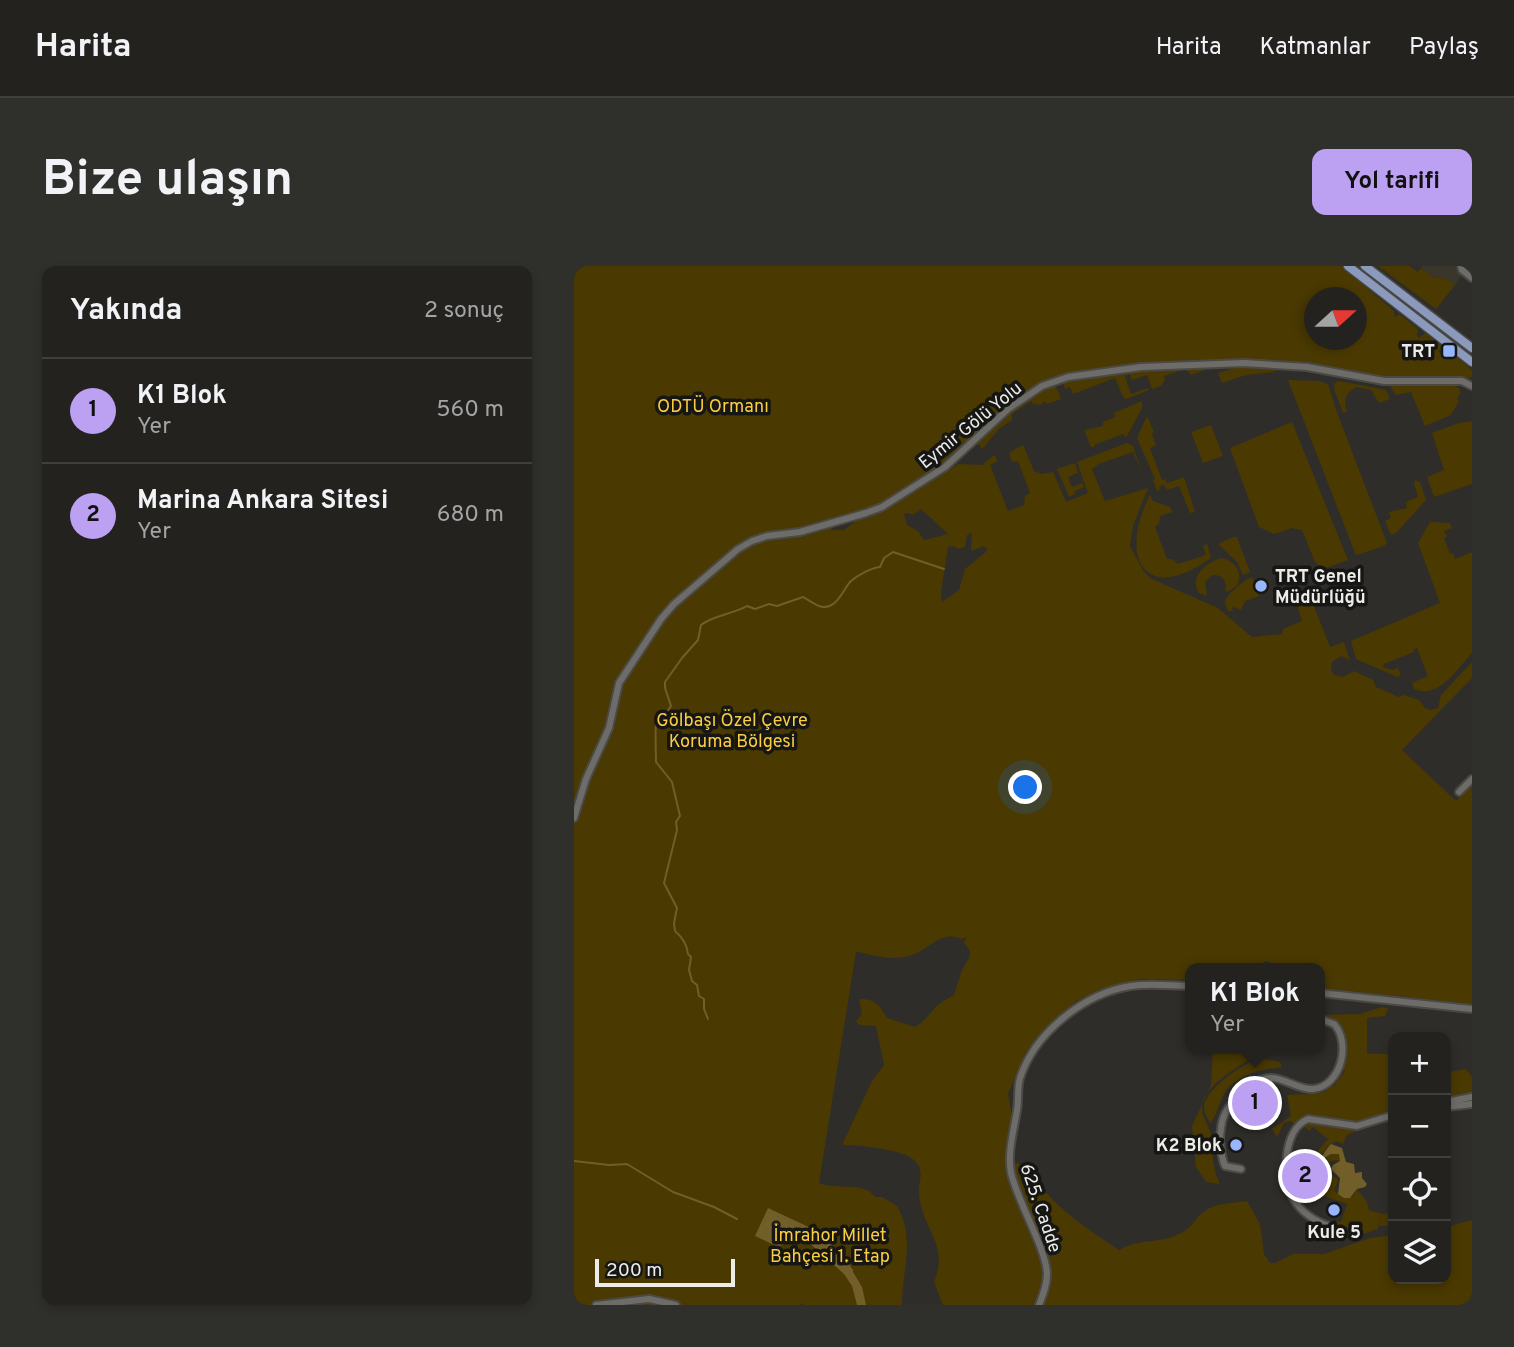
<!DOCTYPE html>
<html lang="tr">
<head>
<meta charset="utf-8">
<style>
  body { margin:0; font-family:Overpass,sans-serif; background:#2f2f2c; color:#f1f3f6 }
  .controls { position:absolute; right:21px; bottom:21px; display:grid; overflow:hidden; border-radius:14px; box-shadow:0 4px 10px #0003 }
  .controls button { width:63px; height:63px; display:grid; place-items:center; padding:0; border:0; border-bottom:2px solid #403f3d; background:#23221f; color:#f1f3f6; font:35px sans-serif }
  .compass { position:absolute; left:730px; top:21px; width:63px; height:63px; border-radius:50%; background:#23221f; box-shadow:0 4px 10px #0003; rotate:69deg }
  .scale { position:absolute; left:21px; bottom:18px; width:140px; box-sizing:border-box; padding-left:7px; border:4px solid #edece9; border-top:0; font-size:19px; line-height:24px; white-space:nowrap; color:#edece9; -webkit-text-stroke:5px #161614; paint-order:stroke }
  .you { position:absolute; left:452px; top:522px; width:24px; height:24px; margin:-18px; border:5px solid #fff; border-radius:50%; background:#1a73e8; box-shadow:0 0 0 10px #1a73e833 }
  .badge { display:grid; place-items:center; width:46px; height:46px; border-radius:50%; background:#bca0f2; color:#111; font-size:23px; font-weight:700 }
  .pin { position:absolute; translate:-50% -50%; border:4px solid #fff; box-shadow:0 2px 7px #0006 }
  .popup { position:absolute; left:611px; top:697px; width:140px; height:91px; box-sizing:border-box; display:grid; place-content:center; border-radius:14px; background:#23221f; filter:drop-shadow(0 2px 5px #0005); font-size:23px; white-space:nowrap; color:#a3a4a4 }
  .popup b { font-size:26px; color:#f1f3f6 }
  .popup::after { content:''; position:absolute; left:50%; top:100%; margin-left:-14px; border:14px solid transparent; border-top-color:#23221f }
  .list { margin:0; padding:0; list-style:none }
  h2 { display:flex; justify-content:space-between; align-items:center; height:91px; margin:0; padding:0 28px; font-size:30px }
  h2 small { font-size:23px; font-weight:400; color:#a3a4a4 }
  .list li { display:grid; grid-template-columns:46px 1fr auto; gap:21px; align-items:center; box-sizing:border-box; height:105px; padding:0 28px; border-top:2px solid #403f3d }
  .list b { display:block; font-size:26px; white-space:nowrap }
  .list p { margin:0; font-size:23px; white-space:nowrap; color:#a3a4a4 }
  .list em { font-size:23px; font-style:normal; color:#a3a4a4 }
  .icon { flex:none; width:38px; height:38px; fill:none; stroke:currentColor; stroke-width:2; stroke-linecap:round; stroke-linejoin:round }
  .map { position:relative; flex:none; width:898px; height:1039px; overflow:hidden; border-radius:14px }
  header { display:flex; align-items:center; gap:42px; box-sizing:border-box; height:98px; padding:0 35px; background:#23221f; border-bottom:2px solid #403f3d }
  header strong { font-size:33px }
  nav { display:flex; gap:38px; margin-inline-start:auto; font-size:24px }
  .intro { display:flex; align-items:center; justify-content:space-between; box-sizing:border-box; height:168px; padding:0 42px }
  h1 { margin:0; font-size:49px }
  .button { padding:18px 32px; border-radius:14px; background:#bca0f2; color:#111; font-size:24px; font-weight:700 }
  main { display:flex; gap:42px; padding:0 42px }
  aside { flex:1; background:#23221f; border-radius:14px; box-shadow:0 4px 10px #0003 }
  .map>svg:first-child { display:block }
  .built { fill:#3a362c }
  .green { fill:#4a3900; fill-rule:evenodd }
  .water { fill:#715e28 }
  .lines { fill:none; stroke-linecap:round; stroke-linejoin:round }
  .stream { stroke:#715e28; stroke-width:2 }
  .minor-casing { stroke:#4a4946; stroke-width:10 }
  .major-casing { stroke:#4a4946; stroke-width:11 }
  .minor { stroke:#6e6c68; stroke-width:6 }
  .major { stroke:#8a99bc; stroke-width:8 }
  .poi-dot { fill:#98b6fd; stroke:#161614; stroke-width:2.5 }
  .labels { text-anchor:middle; stroke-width:7; stroke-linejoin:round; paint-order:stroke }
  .poi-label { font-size:18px; font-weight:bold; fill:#edece9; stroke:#161614; text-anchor:end }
  .park-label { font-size:18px; fill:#fbcd40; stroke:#161614 }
  .street-label { font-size:18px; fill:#edece9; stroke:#161614 }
</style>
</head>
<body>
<header>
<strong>Harita</strong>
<nav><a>Harita</a><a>Katmanlar</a><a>Paylaş</a></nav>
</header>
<div class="intro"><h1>Bize ulaşın</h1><a class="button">Yol tarifi</a></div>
<main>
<aside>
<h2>Yakında<small>2 sonuç</small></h2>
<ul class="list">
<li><span class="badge">1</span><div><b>K1 Blok</b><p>Yer</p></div><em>560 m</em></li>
<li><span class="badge">2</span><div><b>Marina Ankara Sitesi</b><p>Yer</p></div><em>680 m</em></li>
</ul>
</aside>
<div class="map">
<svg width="898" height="1039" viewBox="0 0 898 1039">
  <rect width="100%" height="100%" fill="#2f2d29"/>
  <polygon class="built" points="848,0 883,0 887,10 881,19 873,13 859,11 847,2"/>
  <g class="green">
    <path d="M0 0H767L820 45 821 52 825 48 844 63 843 69 845 72 851 67 867 79 868 82 864 85 871 92H873L871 85 874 84 898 104V111L893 112H815L735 98 591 99 494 111 459 125 379 194 308 241 253 261 260 264H270L282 255 334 230 384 198 408 199 420 189 424 195 416 199 434 245 450 239 451 230 456 227 444 195 438 196 435 187 449 179 460 205 468 208 479 206 492 236 514 227 503 196 553 177 559 180 568 207 559 186 525 198 518 203 531 235 574 222 559 260 556 280 570 306 576 312 644 342 678 371 708 368 709 363 728 355 723 339 727 334 736 330 756 381 770 376 776 394 767 390 758 396 757 404 760 409 769 411 780 405 799 414 802 421 825 431 830 429 845 434 851 442 857 444 864 442 867 429 898 396V412L828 484 882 535 898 517V738L746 722V702H721L718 698 703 699 692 695 680 701 673 699 672 702H616V714L566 713 530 722 502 735 471 762 452 786 434 828 438 850 431 893 454 901C473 937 512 962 545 984 567 972 582 978 603 969 619 963 619 953 631 945 641 937 661 937 673 935L686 958 690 988 696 997H701L719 988H750L796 972 819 969V1013H872V961L898 954V1039H369L360 1016C376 977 347 963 345 927 344 915 351 906 342 896 331 883 285 879 268 879L298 815 310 799 302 760 285 759 282 755 288 748 285 733C300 732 306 739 313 752L341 761C354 753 354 748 364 739 368 735 375 732 380 729L388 704 395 692 396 685 390 676 393 671 386 673C369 664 355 682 341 688 326 694 311 692 297 689 291 688 288 686 282 686L245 917C265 925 286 914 302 931H308L323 940C342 972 328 1004 328 1039H229L227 1037 226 1039H0ZM740 32H782V74H740ZM347 243 374 268 350 274 344 265 333 259 330 248 334 247 339 249ZM398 267 397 285 410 280 414 284 391 303 385 324 368 336 367 326 374 281 379 280 384 283 391 281 393 269Z"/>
    <polygon points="804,0 836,0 844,6 847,2 859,11 873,13 881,19 862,43"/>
    <polygon points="635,100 636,102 617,109 612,103 590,110 591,114 587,120 578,123 573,109 558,114 555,108 551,110 557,128 574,122 575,124 553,133 549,131 541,112 499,128 496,121 491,123 489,117 491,114 569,103"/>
    <polygon points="663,101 667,100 703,102 700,106 672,109 648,117 644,107"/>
    <polygon points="714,114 744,115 754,118 764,149 813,277 810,280 783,289 781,287"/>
    <path d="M765 115 812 124 816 133 805 137 797 124 783 121C771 126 769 134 773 146L769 147 760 123 761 117Z"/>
    <path d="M481 118 487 133 473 138 471 135 467 139 459 138 457 135 438 148V154L425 163 408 183 402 175C424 154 450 125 481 118Z"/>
    <polygon points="815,119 880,119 886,123 887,128 885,128 883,134 885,135 877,149 851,160 837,126 822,129"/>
    <polygon points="568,135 568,142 553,170 551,171 549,168 520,179 521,181 517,181 510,164 529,160 529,156 541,151 540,147"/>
    <polygon points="573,150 580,166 578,168 582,179 576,182 588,214 591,213 593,217 610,211 621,246 616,247 605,220 593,224 590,219 585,221 586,224 583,225 579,214 581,213 563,172"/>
    <polygon points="898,155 898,218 860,231 853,211 870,204 858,167 885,157"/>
    <polygon points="718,156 774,294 752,302 747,302 741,296 728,264 718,262 700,268 685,261 656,182"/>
    <polygon points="637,159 649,190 629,197 617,166"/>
    <polygon points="501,197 504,207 494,211 498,221 508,217 510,221 501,225 501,228 495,231 483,203"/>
    <polygon points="841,214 846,216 852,234 822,267 817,269 811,255 817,252 815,246 833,242 832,236 844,231 840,217"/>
    <path d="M576 229 579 235 596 241 598 246 586 250 585 258 581 261 593 293H598L604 298 629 290 632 288 629 280 633 278 637 292C570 340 544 291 576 229Z"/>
    <path d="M856 256 876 257 878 262 870 265 873 271 870 272 876 288 879 287 881 293 898 286V387C882 404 866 433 840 423L838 417 854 410 843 382 839 384 840 386 810 398 809 401 818 404 824 402 827 409 823 411 782 393 777 375 866 337 844 277Z"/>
    <polygon points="659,271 663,271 676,306 669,309 663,296 644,278"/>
    <path d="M648 292C668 296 673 321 651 326 654 316 649 308 638 309L631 316 633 330 625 327C615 310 632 296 648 292Z"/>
    <path d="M678 311 685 330 671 335 667 344 660 341 658 342 659 345H654L651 338 652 332C657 326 671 313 678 311Z"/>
    <path d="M808 741 814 742 811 750 793 752V788H819V846L785 858 735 851 723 859 716 855 710 857 703 871 698 863 717 850 713 829C727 827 739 830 753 825L751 822 758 817 760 820 771 805 768 802C778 774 771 758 746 749L786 748Z"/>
    <path d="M639 783H682L683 788C668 799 631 818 628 839 626 850 636 860 637 870 639 886 638 904 646 918L632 916 622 901 618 860 637 819Z"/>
    <path d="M686 792 706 796 708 801C688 803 662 808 650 828 645 838 642 851 636 857 634 853 630 846 630 841 630 824 671 796 686 792Z"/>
    <polygon points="872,800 876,806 892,803 898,811 898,828 891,832 872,833"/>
    <path d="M735 858 783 865 773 869 769 878 762 875C744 885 739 904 749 922L751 920 747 902 749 893 757 888H765L767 892 765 896 764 894 757 895 753 900 756 909 764 913 760 925 773 932 779 930 783 923 793 936 795 944 808 948 819 947V960H804L807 951 804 963 765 976 768 966 765 961 759 959 760 955 767 956 773 938 745 928 736 894 754 873 739 861 735 865 731 861Z"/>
  </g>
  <g class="water">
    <path d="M757 878 768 882 772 896 780 898 781 907 788 906V912L793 918 791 921 783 923 776 932H770L764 928 766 912 757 903 759 899 766 895 765 888H757L749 893 747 906 751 920 749 922C740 904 744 893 757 878Z"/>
    <polygon points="194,942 239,963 241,971 248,970 267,987 279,1004 279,1006 288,1021 292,1039 283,1039 278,1020 270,1008 233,975 214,964 200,960 199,963 216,972 214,976 204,981 181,970"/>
  </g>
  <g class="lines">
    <g class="stream">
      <path d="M134 753 130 743V733L125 730 123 719 118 715 115 704 117 691 114 688C113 678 108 671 101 665L100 657 103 642 90 617 103 564 102 556 106 550 98 516 82 496C82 491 81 462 82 460 85 453 93 447 97 440L91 422V416L108 392 124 374 127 359C138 350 159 348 173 340L181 343 195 338 203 340 229 331C235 334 242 340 249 341 264 342 269 323 277 315 284 309 297 302 306 301L310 292 319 286 370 303"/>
      <polyline points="0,895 35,899 53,898 99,926 140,941 163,953"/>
    </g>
    <g class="minor-casing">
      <g id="minor">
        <polyline points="887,0 888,4 898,12"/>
        <polyline points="885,526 898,513"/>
        <polyline points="0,552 12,513 35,462 45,417 87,353 100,338 164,283 178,275 193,270 226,266 292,247 308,241 371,201 434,143 468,120 494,111 567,101 670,97 733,101 810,115 888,115 898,120"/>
        <polyline points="746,727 898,743"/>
        <polyline points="872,836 898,831"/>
        <polyline points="872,841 898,838"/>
        <path d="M667 903 651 900C647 890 645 874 647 863 648 842 675 812 697 812 711 812 725 824 739 823 768 820 777 776 760 758L746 753"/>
        <path d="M755 960C741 955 728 947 720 934 708 913 708 864 734 853L783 860 819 849"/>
        <polyline points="22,1039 75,1033 102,1039"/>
        <path d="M465 1039C469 1029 473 1019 473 1008 472 982 444 937 437 907 433 887 440 864 443 844 445 833 443 822 446 812 461 766 511 727 557 720 577 717 597 720 616 720"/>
      </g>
    </g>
    <g class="major-casing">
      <g id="major">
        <polyline points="774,0 898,96"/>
        <polyline points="791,0 898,82"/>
      </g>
    </g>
    <use href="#minor" class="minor"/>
    <use href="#major" class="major"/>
  </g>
  <g class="poi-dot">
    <rect x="868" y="78" width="14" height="14" rx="3.5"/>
    <circle cx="687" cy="320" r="7"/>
    <circle cx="662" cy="879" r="7"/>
    <circle cx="760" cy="944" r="7"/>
  </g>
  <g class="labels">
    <g class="poi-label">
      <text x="861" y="91">TRT</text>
      <text x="701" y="316" text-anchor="start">TRT Genel<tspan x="701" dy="21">Müdürlüğü</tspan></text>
      <text x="648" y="885">K2 Blok</text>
      <text x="760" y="972" text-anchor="middle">Kule 5</text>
    </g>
    <g class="park-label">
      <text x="139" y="146">ODTÜ Ormanı</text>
      <text x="158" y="460">Gölbaşı Özel Çevre<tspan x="158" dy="21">Koruma Bölgesi</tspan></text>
      <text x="256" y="975">İmrahor Millet<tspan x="256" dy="21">Bahçesi 1. Etap</tspan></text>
    </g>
    <g class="street-label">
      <text transform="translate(396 159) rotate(-39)" y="6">Eymir Gölü Yolu</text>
      <text transform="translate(467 942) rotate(71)" y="6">625. Cadde</text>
    </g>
  </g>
</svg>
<div class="controls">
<button>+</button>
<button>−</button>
<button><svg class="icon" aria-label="locate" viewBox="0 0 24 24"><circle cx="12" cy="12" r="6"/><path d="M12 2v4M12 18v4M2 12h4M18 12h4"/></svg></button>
<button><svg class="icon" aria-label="layers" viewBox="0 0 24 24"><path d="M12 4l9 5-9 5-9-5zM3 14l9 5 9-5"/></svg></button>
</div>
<svg class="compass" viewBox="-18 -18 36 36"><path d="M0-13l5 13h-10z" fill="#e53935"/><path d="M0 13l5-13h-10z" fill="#a3a4a4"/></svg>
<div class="scale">200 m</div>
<div class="you"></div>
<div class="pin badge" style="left:681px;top:837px">1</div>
<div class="popup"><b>K1 Blok</b>Yer</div>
<div class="pin badge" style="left:731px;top:910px">2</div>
</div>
</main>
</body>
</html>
